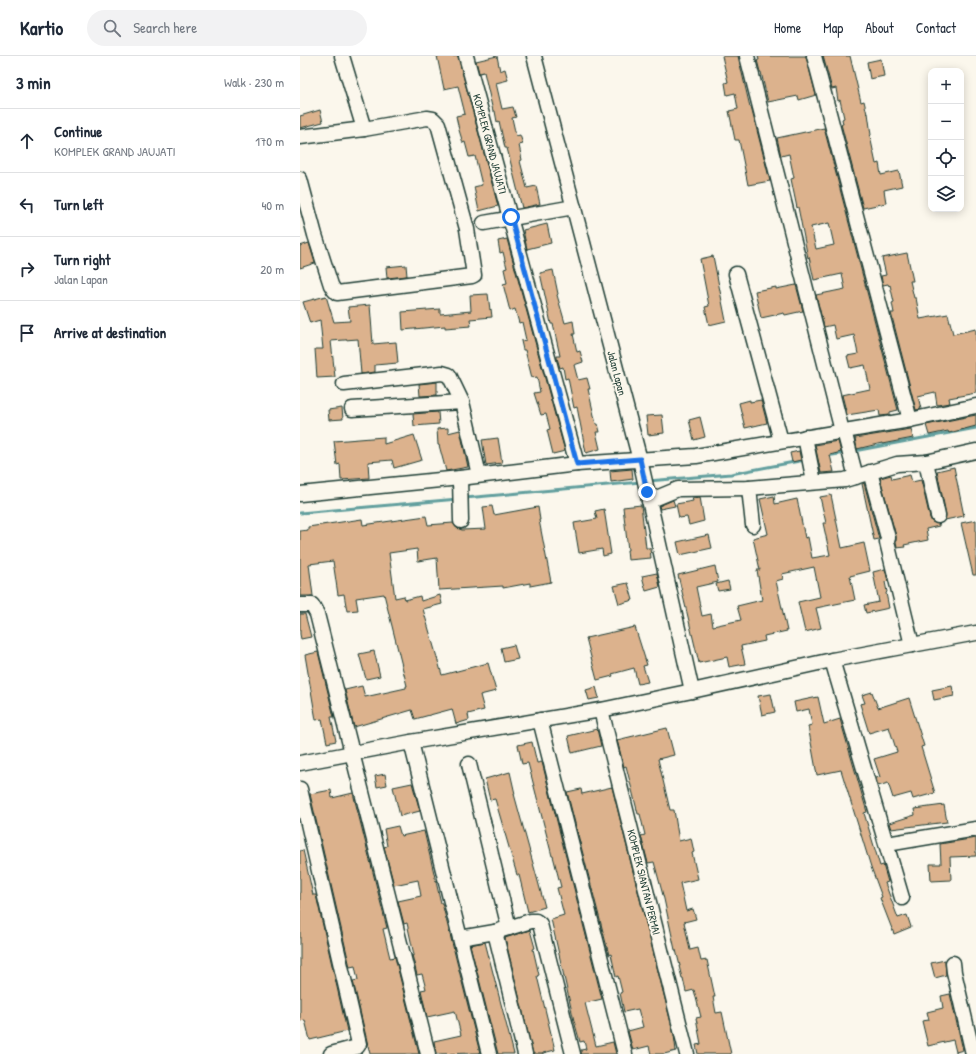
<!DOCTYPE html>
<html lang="en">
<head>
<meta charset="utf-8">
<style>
  body { margin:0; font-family:"Patrick Hand",sans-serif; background:#f2f2f3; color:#1f2937 }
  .controls { position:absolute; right:12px; top:12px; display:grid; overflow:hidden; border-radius:8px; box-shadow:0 2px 10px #0003 }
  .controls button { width:36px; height:36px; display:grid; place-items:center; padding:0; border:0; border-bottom:1px solid #e0e1e3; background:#fff; color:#1f2937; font:20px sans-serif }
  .stop { position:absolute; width:12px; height:12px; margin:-9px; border:3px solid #1a73e8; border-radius:50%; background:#fff }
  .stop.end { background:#1a73e8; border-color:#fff; box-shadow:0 1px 4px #0008 }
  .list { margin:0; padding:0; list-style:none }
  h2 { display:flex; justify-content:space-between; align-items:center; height:52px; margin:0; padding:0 16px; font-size:17px }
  h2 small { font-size:13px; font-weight:400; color:#747a83 }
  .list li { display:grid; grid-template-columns:26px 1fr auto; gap:12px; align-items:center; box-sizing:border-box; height:64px; padding:0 16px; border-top:1px solid #e0e1e3 }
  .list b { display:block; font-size:15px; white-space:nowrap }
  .list p { margin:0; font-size:13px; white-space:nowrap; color:#747a83 }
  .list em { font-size:13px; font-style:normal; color:#747a83 }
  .icon { flex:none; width:22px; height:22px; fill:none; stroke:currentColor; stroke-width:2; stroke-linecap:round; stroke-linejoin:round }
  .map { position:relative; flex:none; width:676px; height:998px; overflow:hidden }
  header { display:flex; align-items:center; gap:24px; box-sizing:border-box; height:56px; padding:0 20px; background:#fff; border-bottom:1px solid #e0e1e3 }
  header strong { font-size:19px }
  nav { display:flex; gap:22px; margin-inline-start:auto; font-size:14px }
  .search { width:280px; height:36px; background:#f2f2f3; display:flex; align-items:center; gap:10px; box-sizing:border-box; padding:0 14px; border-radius:22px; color:#747a83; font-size:15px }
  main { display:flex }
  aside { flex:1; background:#fff }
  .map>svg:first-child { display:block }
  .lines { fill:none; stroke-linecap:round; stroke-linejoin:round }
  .stream { stroke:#629f9e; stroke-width:3 }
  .building { fill:#dcb28d; stroke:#1f3d34; fill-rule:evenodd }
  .minor-casing { stroke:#1f3d34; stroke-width:17 }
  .minor { stroke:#fbf7ec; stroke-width:14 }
  .route { stroke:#1a73e8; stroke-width:5 }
  .labels { text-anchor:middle; stroke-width:4; stroke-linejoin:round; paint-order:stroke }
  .street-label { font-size:11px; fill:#1f3d34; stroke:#fbf7ec }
</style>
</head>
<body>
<header>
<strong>Kartio</strong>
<div class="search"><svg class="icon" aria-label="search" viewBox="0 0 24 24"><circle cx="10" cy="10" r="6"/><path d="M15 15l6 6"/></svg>Search here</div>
<nav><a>Home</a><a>Map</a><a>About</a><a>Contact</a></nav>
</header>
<main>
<aside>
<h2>3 min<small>Walk · 230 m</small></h2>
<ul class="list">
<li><svg class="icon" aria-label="ahead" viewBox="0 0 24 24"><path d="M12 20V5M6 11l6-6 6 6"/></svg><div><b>Continue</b><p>KOMPLEK GRAND JAUJATI</p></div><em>170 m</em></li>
<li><svg class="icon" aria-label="left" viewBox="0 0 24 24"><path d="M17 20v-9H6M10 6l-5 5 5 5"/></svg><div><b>Turn left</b></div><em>40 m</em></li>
<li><svg class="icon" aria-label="right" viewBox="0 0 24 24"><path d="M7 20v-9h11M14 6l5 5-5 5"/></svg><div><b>Turn right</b><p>Jalan Lapan</p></div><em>20 m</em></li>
<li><svg class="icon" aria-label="arrive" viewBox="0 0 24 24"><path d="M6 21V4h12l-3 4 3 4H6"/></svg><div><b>Arrive at destination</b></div></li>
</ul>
</aside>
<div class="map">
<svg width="676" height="998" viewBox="0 0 676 998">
  <rect width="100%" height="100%" fill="#fbf7ec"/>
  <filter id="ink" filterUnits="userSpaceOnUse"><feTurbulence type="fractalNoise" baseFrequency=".025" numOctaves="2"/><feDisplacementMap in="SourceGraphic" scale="8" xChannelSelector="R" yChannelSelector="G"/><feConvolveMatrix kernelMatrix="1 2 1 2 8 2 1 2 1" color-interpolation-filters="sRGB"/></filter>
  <g filter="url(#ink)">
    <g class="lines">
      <g class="stream">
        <polyline points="554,395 676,372"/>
        <polyline points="526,400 546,397"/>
        <polyline points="348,425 431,418 505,404"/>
        <polyline points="165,442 341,426"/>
        <polyline points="0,457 158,443"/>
      </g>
    </g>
    <g class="building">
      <polygon points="137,0 158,0 198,150 179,155 174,131 182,129 175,100 169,101 165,86 163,87 159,74 156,60 165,58 158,30 144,33"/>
      <polygon points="197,0 200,15 205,13 208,24 196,27 202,53 213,51 216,61 212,62 216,80 220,79 223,88 219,89 222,104 220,105 227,132 236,130 240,148 222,152 207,92 205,92 199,65 197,66 195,55 193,55 184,16 179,17 176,5"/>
      <polygon points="422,0 438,0 450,51 451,51 470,125 448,129 439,84 435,84 429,55 438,53 435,37 427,39 425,27 428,26"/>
      <polygon points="458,0 506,0 516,39 499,44 498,40 468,46 461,16 460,16 457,4 459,4"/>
      <polygon points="523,0 550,0 561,46 564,45 567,58 568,57 571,79 570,80 576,108 579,107 581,119 599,115 602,130 584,134 586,147 563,152 541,68 543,68 542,63 544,62 540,44 538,45 536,32 532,33"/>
      <polygon points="581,3 584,20 570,23 567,6"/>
      <polygon points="20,54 23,66 0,72 0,60"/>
      <path d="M524 72 598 354 590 356V359L580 360 579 354 547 359 542 339 570 333 565 309 550 312 547 300 558 298 554 279 536 283 533 269 524 271 516 239 545 233 542 218 514 224 509 201 508 202 498 151 497 152 491 123 494 122 489 98 481 100 477 82ZM529 167 534 189 516 193 511 171Z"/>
      <polygon points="247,168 251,187 227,193 223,174"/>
      <polygon points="207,183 255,359 265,395 253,398 247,374 250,373 246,358 241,359 234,337 240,336 237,321 232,322 225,294 223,294 221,285 226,284 222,266 219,267 215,253 210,255 203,228 207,227 204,213 207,212 203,196 200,197 198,185"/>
      <polygon points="9,187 15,207 0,212 0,190"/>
      <polygon points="607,197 613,225 610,225 614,242 616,242 620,263 648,258 653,278 676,273 676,337 649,342 650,347 637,349 635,336 618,340 621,353 616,354 591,257 594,257 592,247 594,246 590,229 589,230 588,228 583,229 581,220 586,219 582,202"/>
      <polygon points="413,200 426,265 409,269 405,251 409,250 400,203"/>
      <polygon points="106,209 107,220 87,222 86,211"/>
      <polygon points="253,214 258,238 257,239 265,267 273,265 275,278 273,278 277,296 280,295 283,306 274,309 278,324 287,322 290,333 288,333 296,368 298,368 300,376 296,376 300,393 286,397 277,351 274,352 268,322 265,323 263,311 260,312 257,302 257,300 260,300 253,268 251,268 249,258 240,217"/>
      <polygon points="496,229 503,255 485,259 484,257 461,262 455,235 476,231 476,233"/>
      <polygon points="188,238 190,254 191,253 192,261 170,263 171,270 145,272 145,270 103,274 102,256 140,253 140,258 171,255 170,239"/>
      <polygon points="26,240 34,266 50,265 48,251 70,249 73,288 96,286 98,307 75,309 75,316 61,318 58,283 31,285 35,321 17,322 15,293 23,293 20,264 10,267 3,246"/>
      <polygon points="137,326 137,339 120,340 119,328"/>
      <polygon points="450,344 450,346 461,344 467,367 445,372 439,347"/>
      <polygon points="42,352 43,363 29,364 28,354"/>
      <polygon points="138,356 139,368 114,370 113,358"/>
      <polygon points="362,359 364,377 348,379 346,360"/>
      <polygon points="676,359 676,370 649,377 648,375 629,379 626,369"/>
      <polygon points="400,361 405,381 394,384 389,364"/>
      <polygon points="148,372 148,377 160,374 168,411 146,415 139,389 138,389 137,373"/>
      <polygon points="611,373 613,382 582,388 582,387 557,393 555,382"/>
      <polygon points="114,379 122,404 94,412 92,404 68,406 69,422 41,424 40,408 37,409 34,385 84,381 84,388"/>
      <polygon points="198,382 202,407 186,409 182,384"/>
      <polygon points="538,385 541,396 530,399 534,416 521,417 515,389"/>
      <polygon points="499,395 501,404 492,406 490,397"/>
      <polygon points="654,411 664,460 645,464 646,458 637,415"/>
      <polygon points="332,413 333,423 311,426 310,415"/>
      <polygon points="591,419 592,423 610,419 612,426 621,424 630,462 632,466 639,468 639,470 626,473 628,484 604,489 605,491 597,492 596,485 596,480 580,422"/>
      <polygon points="564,427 579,483 574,484 562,428"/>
      <polygon points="531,439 542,492 564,487 570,515 550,520 555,544 516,552 521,572 505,576 498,546 520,541 514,511 482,518 483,523 476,525 487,575 464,580 465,585 441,590 445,608 429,611 427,601 399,607 378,519 415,510 418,526 396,531 402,560 411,558 413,570 441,564 437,550 462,544 457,514 460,514 453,482 468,478 460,443 474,440 475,448 497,443 505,482 508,481 512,502 530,499 523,467 526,467 520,441"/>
      <polygon points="400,441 404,465 389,469 387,461 379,462 376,448 393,445 392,442"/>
      <polygon points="373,444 375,450 360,453 359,450"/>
      <polygon points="341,449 346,492 350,492 351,502 328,504 327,494 328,494 323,451"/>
      <polygon points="192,450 194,459 238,451 240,464 239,464 251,526 230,530 230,527 203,532 203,530 139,534 137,502 118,505 117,493 89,497 95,542 104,540 105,544 120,540 121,545 140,539 142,548 123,553 142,619 188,607 196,635 180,639 184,654 168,658 169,664 156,668 152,653 115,663 112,654 54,671 45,634 62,630 65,641 106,632 106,630 107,630 84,538 56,542 58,554 47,555 44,538 38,539 33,505 9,508 13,540 0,540 0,475 8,474 8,471 62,463 63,469 126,460 128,469 153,467 157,472 162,474 186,473 183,451"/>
      <polygon points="304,453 311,498 303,500 302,493 279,497 274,467 297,463 295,455"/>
      <polygon points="676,464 676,519 673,519 661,467"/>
      <polygon points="409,479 412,492 380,499 377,486"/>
      <polygon points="585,513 588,525 585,526 587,536 586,537 589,552 566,557 564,549 579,546 573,516"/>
      <polygon points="357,517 360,531 346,535 342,520"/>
      <polygon points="428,525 430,533 418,535 416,528"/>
      <polygon points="328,527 333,544 319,548 314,530"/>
      <polygon points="0,558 5,558 11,581 1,583 0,578"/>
      <polygon points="335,571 347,609 343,610 348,626 338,628 334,612 312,618 313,620 297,624 286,582"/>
      <polygon points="214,589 218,603 204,606 201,592"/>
      <polygon points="74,595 80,620 66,623 59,598"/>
      <polygon points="18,596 34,661 31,661 36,685 27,687 22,663 16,664 5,599"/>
      <polygon points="652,630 654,640 634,644 632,634"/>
      <polygon points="296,631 299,642 289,644 286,634"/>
      <polygon points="572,636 578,652 609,642 624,690 621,691 635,737 613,743 611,737 593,742 588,727 578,730 576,722 580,721 574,703 597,696 589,671 569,677 560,648 565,647 562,639"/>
      <polygon points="471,638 475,656 462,659 458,640"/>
      <polygon points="518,641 524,668 540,663 567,756 564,757 580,810 583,809 588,826 585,827 598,862 607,859 611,871 594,878 580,842 582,841 571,811 541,714 517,719 508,670 512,669 509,653 496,656 494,646"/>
      <polygon points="367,672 374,699 358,703 370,754 374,754 379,785 391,782 394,796 392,797 398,823 380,827 386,855 393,853 396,863 384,866 390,894 398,892 401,905 407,904 415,941 413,941 416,957 422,956 431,998 398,998 396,989 401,988 396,962 401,961 394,934 386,936 383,922 382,922 379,910 380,910 376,894 375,894 364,843 354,806 348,807 341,780 345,779 340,758 338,758 326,710 324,711 317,684"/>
      <polygon points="297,673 301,690 272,697 268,680"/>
      <polygon points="232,686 237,707 242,706 302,943 285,947 296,990 313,986 316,998 281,998 281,994 286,993 284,985 280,986 274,965 251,863 264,859 257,832 261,831 253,800 252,800 228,707 222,708 218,689"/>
      <polygon points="210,716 215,738 214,738 245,851 228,856 219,819 217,819 195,743 190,744 185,723"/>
      <polygon points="85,718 87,729 77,731 75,720"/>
      <polygon points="112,727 120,755 100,760 93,731"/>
      <polygon points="312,731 374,979 376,995 364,998 351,998 349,990 333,994 328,975 343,971 338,953 324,956 320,937 322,936 318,920 316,921 311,898 309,899 267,736 281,733 282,738"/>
      <polygon points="31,734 32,742 53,737 87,872 83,873 90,902 95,901 119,998 70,998 53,925 58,924 55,910 50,911 10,738"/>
      <polygon points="644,749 647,766 591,773 589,767 615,759 614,753"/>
      <polygon points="98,770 101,780 124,775 141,847 142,847 180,997 136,998 134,985 161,979 155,955 127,961 121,934 126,933 122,918 117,919 112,899 114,899 107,867 104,868 98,845 121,840 118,824 94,829 84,791 87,790 84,773"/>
      <polygon points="676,782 676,800 650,801 651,824 631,825 630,808 641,808 640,788"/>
      <polygon points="3,794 13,839 16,839 47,975 10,984 5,964 0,965 0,795"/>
      <polygon points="230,874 235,892 233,893 239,919 237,920 255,994 243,997 243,998 233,998 205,882"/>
      <polygon points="185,886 214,998 198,998 180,927 170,889"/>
      <polygon points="645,904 646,919 635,922 631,907"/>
      <polygon points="650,938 663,994 656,996 653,984 628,990 622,965 629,964 627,956 643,952 641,940"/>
    </g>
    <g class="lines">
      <g class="minor-casing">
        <g id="minor">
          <polyline points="42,0 64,73"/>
          <polyline points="166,0 277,408"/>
          <polyline points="234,0 341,408 392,635"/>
          <polyline points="447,0 542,375"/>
          <polyline points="514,0 610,364"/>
          <polyline points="0,81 64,73 127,62 133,63 138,68 167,173 174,219 172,220 37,237 34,234 31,229 15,179 0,123"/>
          <polyline points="184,167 274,151"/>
          <polyline points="436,218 481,385"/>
          <polyline points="44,328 142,317 149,319 162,346 179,419"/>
          <polyline points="52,353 162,346"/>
          <polyline points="544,375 556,421"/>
          <polyline points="505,381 514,426"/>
          <polyline points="626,406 638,460"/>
          <polyline points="570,416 588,482"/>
          <polyline points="160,422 161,465"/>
          <polyline points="449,432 453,469"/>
          <polyline points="0,438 160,422 277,408 396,400 610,364 676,350"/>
          <polyline points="349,445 378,433 449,432 545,424 597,408 626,406 676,395"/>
          <polyline points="587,486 612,589"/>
          <polyline points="0,549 12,549 17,558 128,998"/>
          <polyline points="532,604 602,842"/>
          <polyline points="301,654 387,998"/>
          <polyline points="240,664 325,998"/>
          <polyline points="111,686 189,998"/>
          <polyline points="0,707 111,686 301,654 392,635 532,604 676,577"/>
          <polyline points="169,708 209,872"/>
          <polyline points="0,733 59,988 57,991 31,998"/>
          <polyline points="587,788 676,773"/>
          <polyline points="195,876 231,865 236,865 240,868 273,998"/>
          <polyline points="160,882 195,876 225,998"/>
          <polyline points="653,907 654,916 673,998"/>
        </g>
      </g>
      <use href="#minor" class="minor"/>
    </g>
  </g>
  <g class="lines" filter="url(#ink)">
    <polyline class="route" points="211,161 277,408 340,403 347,436"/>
  </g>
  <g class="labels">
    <g class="street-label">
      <text transform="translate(190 88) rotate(75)" y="4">KOMPLEK GRAND JAUJATI</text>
      <text transform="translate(317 317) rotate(75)" y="4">Jalan Lapan</text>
      <text transform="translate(344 826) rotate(76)" y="4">KOMPLEK SIANTAN PERMAI</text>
    </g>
  </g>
</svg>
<div class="controls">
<button>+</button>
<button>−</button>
<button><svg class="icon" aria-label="locate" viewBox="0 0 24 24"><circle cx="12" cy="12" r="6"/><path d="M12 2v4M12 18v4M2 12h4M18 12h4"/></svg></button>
<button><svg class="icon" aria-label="layers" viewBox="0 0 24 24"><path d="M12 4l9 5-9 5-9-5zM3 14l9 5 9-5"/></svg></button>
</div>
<div class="stop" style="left:211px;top:161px"></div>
<div class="stop end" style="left:347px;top:436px"></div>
</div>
</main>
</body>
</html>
